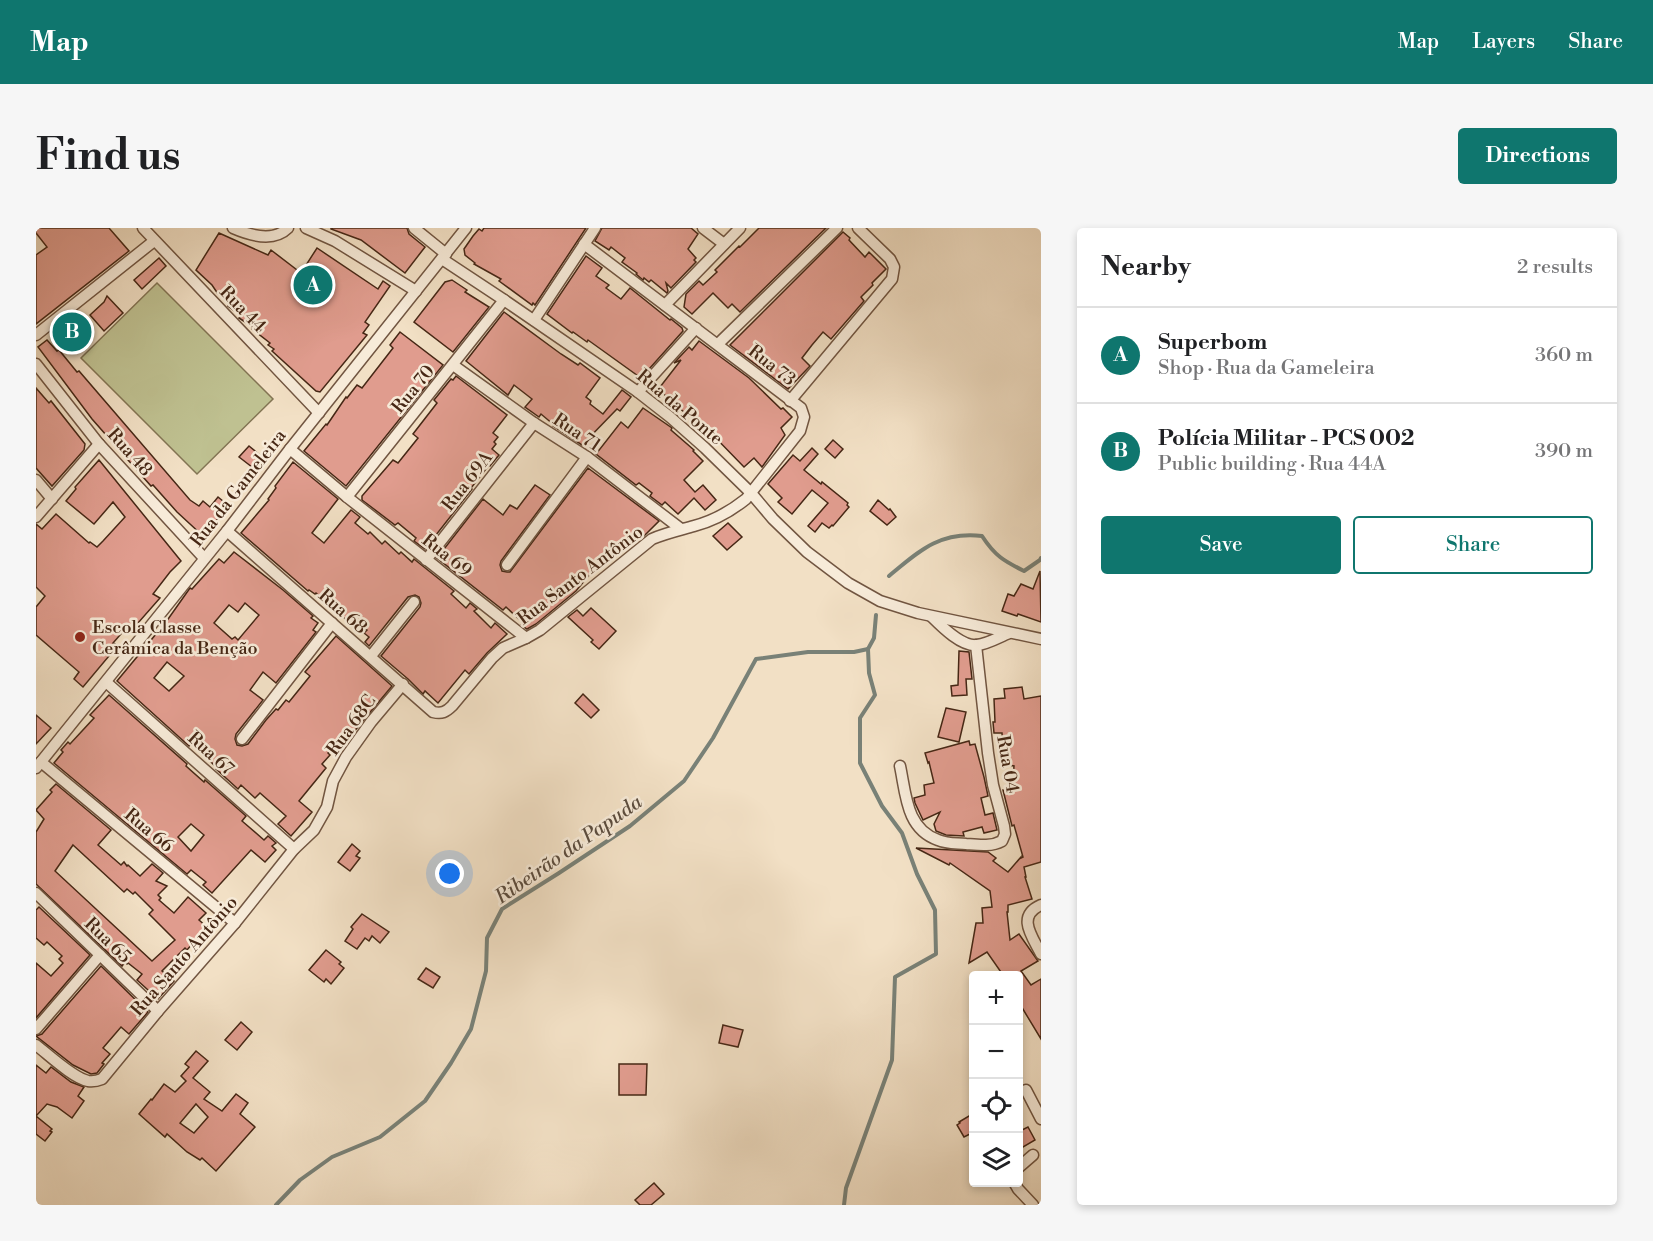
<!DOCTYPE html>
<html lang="en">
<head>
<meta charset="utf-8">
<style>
  body { margin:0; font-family:"Libre Bodoni",serif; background:#f6f6f6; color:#202124 }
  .controls { position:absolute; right:18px; bottom:18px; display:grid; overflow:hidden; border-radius:6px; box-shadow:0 3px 9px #0003 }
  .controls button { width:54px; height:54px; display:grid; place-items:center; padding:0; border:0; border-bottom:2px solid #e0e0e0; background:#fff; color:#202124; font:30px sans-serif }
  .you { position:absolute; left:414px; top:646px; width:21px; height:21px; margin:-15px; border:4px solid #fff; border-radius:50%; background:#1a73e8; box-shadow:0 0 0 9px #1a73e833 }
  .badge { display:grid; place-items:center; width:39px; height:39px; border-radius:50%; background:#0f766e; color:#fff; font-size:20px; font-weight:700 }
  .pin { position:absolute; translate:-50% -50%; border:3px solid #fff; box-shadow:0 2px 6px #0006 }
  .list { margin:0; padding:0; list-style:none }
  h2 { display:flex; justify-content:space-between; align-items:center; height:78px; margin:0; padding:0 24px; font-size:26px }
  h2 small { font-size:20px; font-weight:400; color:#757577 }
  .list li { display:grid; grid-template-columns:39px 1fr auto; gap:18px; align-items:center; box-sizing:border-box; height:96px; padding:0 24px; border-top:2px solid #e0e0e0 }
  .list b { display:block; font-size:22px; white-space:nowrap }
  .list p { margin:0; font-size:20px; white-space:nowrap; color:#757577 }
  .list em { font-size:20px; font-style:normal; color:#757577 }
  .actions { display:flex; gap:12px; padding:18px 24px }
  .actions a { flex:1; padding:14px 0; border:2px solid #0f766e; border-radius:6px; text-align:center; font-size:21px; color:#0f766e }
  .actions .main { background:#0f766e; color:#fff }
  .icon { flex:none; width:33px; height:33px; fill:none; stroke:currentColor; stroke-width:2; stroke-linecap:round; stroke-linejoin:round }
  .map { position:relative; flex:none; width:1005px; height:977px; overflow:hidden; border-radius:6px }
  header { display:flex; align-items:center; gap:36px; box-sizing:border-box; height:84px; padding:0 30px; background:#0f766e; color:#fff }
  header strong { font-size:28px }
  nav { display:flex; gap:33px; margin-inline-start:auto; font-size:21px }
  .intro { display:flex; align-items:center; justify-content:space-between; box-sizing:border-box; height:144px; padding:0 36px }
  h1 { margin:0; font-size:42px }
  .button { padding:15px 27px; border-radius:6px; background:#0f766e; color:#fff; font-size:21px; font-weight:700 }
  main { display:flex; gap:36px; padding:0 36px }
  aside { flex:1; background:#fff; border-radius:6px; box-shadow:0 3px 9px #0003 }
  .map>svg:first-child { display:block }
  .green { fill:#bfc191; stroke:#827453; stroke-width:1.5 }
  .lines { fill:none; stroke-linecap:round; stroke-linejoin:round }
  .stream { stroke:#798177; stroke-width:4 }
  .building { fill:#e09c8e; stroke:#462715; stroke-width:1.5; fill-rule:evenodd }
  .minor-casing { stroke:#715541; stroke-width:13 }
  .minor { stroke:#f7ebd9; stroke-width:10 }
  .poi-dot { fill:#8f2418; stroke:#f7ebd9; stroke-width:2 }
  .labels { text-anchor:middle; stroke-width:5; stroke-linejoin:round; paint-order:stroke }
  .street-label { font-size:18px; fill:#462715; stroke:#f7ebd9 }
  .poi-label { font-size:18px; fill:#462715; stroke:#f7ebd9; text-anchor:start }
  .water-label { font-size:20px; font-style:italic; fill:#5b4c3e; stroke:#f7ebd9 }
</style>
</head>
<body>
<header>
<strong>Map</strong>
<nav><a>Map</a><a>Layers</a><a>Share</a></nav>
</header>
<div class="intro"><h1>Find us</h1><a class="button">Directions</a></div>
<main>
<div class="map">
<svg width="1005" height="977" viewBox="0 0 1005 977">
  <rect width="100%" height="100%" fill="#f2e0c5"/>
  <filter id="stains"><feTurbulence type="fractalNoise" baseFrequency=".00333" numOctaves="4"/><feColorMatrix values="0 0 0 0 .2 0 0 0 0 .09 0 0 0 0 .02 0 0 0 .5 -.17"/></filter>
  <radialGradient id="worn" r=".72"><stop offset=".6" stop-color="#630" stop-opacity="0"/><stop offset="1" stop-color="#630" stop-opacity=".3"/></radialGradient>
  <polygon class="green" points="121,55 237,171 161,246 45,130"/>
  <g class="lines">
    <g class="stream">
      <path d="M853 348C883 323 904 303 946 308 959 328 968 333 988 343L1004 332 1005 330"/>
      <polyline points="240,977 264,952 296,929 344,909 389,873 415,835 435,801 450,743 451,710 466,681 523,645 594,598 648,553 677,510 720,431 772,424 818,424 832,421"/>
      <polyline points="808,977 810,960 856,832 859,749 900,726 899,682 881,646 866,605 846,578 824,535 824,490 839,467 833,445 832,421 838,410 840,387"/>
    </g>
  </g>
  <g class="building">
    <polygon points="0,0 73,0 93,23 0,96 0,27 11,19 0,5"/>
    <polygon points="295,0 371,0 373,6 389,19 369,45 325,12 295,1"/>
    <polygon points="448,0 550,0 499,77 497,75 496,77 463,53 465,51 438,36 439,35 429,27 428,21 437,8 443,1 446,3"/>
    <polygon points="566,0 655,0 662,6 652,21 660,30 658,32 660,34 635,60 630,55 632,63 631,65 615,52 613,54 608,50 607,52 600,46 601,45 586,34 589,30 575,19 573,22 559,13"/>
    <polygon points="723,0 790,0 704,84 696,76 692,80 677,65 656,86 648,79 650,66 663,53 667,57 681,44 679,42 703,18 704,19"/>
    <polygon points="807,4 814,10 813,12 829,29 833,24 850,41 836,55 837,57 825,69 828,73 795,111 787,104 776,117 766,130 774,138 752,161 694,117"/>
    <polygon points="183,5 232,27 235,22 265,45 281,20 342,61 347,53 354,58 329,94 333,97 327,105 331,107 284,164 280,163 236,123 238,121 232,117 234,115 216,101 217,99 203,90 205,88 192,78 194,75 182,66 176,57 160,42"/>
    <polygon points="550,28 566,40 560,48 573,57 570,60 585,71 594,60 634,92 635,91 646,100 647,103 605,150 552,112 551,114 537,104 536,105 511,86"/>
    <polygon points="123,30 130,38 106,61 98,52"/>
    <polygon points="416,52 431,62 429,64 453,79 417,124 378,94 409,54"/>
    <polygon points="71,68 87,85 68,103 54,87 68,74"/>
    <polygon points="468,84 525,126 542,137 544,135 564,150 550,169 555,173 554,176 567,186 586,162 595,169 584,183 581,181 546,217 517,198 518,197 505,186 503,189 489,179 496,171 478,157 472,167 430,133"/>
    <polygon points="364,104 407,137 310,258 268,223 290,196 291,197 310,169 311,170 321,157 326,160 357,120 354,117"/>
    <polygon points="11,112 21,123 23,122 41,144 43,143 154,272 163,278 167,273 174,279 182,269 193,278 167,308 141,284 117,257 115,258 56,191 2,119"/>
    <polygon points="663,113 713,150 745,181 747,180 756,189 745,200 749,207 726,239 718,230 708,239 673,203 672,204 663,195 636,175 637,174 624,163 624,159 645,132 638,135 653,119 656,122"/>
    <polygon points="420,148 471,187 457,205 462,209 458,214 460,216 456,221 463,227 454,238 453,237 435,260 436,261 389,321 378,313 380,310 362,295 359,297 326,272 326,268 357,232 362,235 382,210 377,206 401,175 398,172 415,151 417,152"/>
    <polygon points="0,160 13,175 15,173 49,216 48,222 16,258 0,240"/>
    <polygon points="607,180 636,200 635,202 658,222 657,223 667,233 648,252 659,264 667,257 680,272 669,282 658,270 642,286 629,274 626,277 614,268 616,265 603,255 600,257 560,226 585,194 592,200"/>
    <polygon points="797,212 807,221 799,230 789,221"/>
    <polygon points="213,218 225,228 216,239 203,229"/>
    <polygon points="776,220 782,226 768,242 785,256 786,254 812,275 811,277 813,279 797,298 796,297 793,300 786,295 779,304 772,298 792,275 776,262 756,286 742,274 746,270 732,256 757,227 764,233"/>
    <polygon points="63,232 145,333 134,344 117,366 124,370 95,403 91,399 77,415 79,416 70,426 73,428 47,459 38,451 43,444 0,407 0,379 9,368 0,359 0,296 6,301 20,286 53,315 54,314 61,319 67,313 89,289 77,274 58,296 30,273 40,261 39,259"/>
    <polygon points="257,234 302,271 276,305 288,315 315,282 324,289 319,295 332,306 334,304 346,316 349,313 363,326 365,324 376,334 378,331 418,363 415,366 430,380 434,375 441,381 438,383 455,400 459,395 471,406 451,425 433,446 429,442 402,475 389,463 387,466 372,451 345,428 384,379 385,375 383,369 379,367 372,369 333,418 329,414 333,409 328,405 331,402 316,390 313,394 307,389 307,383 297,374 294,378 280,365 279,366 273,362 272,363 205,305 233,272 232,271 240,260 239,258"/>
    <polygon points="552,240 623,293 608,308 603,303 595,313 591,310 575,330 574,328 561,342 559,340 540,363 500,396 491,401 485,397 487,395 470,379 467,382 401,330 447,271 467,287 474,277 481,281 499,257 514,267 465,333 464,337 466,343 471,344 474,344"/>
    <polygon points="842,272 853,282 854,281 860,289 851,297 834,283"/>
    <polygon points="692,295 706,309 691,322 677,308"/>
    <path d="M198 324 247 362 277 388 275 390 282 395 277 402 280 404 240 455 227 444 214 462 227 472 200 506 199 511 201 517 206 518 212 516 230 492 240 481 242 482 250 472 253 474 274 448 269 444 300 408 356 458 311 512 306 510 292 525 294 527 286 536 290 540 263 573 276 584 255 608 242 596 250 588 224 565 219 570 205 557 202 561 180 541 181 540 174 533 155 516 153 518 81 453 130 394 154 360 156 361 183 331 188 335ZM209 375 223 387 202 412 199 409 196 411 178 395 193 377 202 384ZM131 434 148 448 133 463 118 450Z"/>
    <polygon points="1004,343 1005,394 982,386 981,388 966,383 972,366 978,368 985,356 997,361"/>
    <polygon points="555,380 580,403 563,421 555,414 557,412 532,389 541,382 547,388"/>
    <polygon points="923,423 933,424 936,451 930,451 931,467 916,468 915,458 922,457"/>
    <polygon points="986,459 988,471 1005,468 1005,634 988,639 990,649 989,649 996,671 972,677 972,684 971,684 974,712 983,706 1002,733 985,743 995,757 1005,751 1005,811 982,773 982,747 967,747 951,724 933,735 940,695 947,695 946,680 956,679 954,663 914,635 913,637 880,620 952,624 960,630 957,633 972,644 985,629 985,630 987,629 978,597 976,598 967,562 976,563 978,538 965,536 965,524 967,524 966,505 958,505 957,494 959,494 958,471 969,470 968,461"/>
    <polygon points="547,466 563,482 555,490 539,475"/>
    <path d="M73 467 151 536 150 538 168 554 169 552 210 588 206 593 228 612 232 608 240 615 236 618 240 622 229 634 215 622 176 665 167 657 170 654 155 642 151 646 18 535 27 524 25 522 32 514 34 516 58 490 54 487ZM155 596 168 607 155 623 142 609Z"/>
    <polygon points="910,480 930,484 923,514 902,509"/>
    <polygon points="0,487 15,500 0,516"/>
    <polygon points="933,513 934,517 939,516 948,549 952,568 945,570 949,587 957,585 961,602 948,605 946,599 927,604 928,608 910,607 900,603 898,596 904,584 887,592 879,575 878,570 889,567 888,557 898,555 893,534 892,535 889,525"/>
    <path d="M20 556 75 602 62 617 85 637 88 634 91 638 92 637 104 648 116 636 127 645 120 653 131 658 122 667 125 670 123 672 138 685 152 669 170 685 163 692 171 699 151 722 149 720 126 743 138 753 122 771 101 752 106 746 92 735 91 736 89 734 86 738 0 656V604L8 591 0 582 16 564 14 562ZM37 617 88 664 91 661 97 666 99 664 117 682 113 686 139 712 116 733 19 643Z"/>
    <polygon points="316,616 324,623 320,628 324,630 314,643 302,634"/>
    <polygon points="3,679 54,727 0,790 0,735 15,748 27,735 23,731 26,728 11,714 8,717 0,710 0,682"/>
    <polygon points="326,686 353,704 344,715 336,708 333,713 329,710 321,721 309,713 317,701 315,699"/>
    <polygon points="290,722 305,734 303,736 308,740 295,756 290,751 288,754 273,742"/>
    <polygon points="65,738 112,784 93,806 85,799 67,820 74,826 66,835 68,836 61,845 55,846 37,837 0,808 6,806"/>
    <polygon points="390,740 404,749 397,760 382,751"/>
    <polygon points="205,794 216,804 201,822 189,812"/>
    <polygon points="687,797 707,802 702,819 683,815"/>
    <path d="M160 823 172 833 157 850 174 864 168 871 186 883 200 866 212 875 204 886 219 899 180 943 166 930 164 932 151 924 131 906 129 909 103 886 115 871 116 872 128 856 139 864 150 853 145 848 153 839 149 836ZM160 876 172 889 158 905 144 895Z"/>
    <polygon points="583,836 611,836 610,867 583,867"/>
    <polygon points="0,837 10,845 15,839 35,854 48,859 42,868 48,873 36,890 21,879 11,876 0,888 16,901 14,903 16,904 9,913 0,906"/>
    <polygon points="938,885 938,904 928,909 921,897 924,895 923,894"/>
    <polygon points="992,899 999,912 982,922 982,904"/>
    <polygon points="618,955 628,966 615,977 604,977 599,972"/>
  </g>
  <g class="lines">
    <g class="minor-casing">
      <g id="minor">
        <polyline points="107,0 283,185"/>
        <path d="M197 0C213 7 237 15 252 0"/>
        <polyline points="270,0 299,13 380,63"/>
        <polyline points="378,0 410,26"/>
        <polyline points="667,0 688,16"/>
        <polyline points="406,31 468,72 602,164 634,189 669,220 715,265 737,291 771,324 812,355 844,373 882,385 1005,411"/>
        <polyline points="629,77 704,0"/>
        <polyline points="498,92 559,0"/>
        <polyline points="0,107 118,13"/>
        <polyline points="682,116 801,0"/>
        <polyline points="0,136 63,216 168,330"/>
        <polyline points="417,137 498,195 551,229 645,301"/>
        <polyline points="602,164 660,100"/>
        <polyline points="754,173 856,51 858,39 854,31 822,0"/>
        <polyline points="254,221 311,269 490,410"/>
        <polyline points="0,252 16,271"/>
        <polyline points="311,269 468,72"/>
        <polyline points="0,289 63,216"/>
        <path d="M191 303 397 484C406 486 410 484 416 478L456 430 467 420 490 410 504 402 616 311C630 305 644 302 658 298 677 293 695 283 710 271L764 203 768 189 765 180 548 16"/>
        <polyline points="390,332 498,195"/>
        <polyline points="471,337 551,229"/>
        <path d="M896 389C906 399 926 419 941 417 952 416 963 409 973 405"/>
        <polyline points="335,428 378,374"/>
        <polyline points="70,454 258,621"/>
        <polyline points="206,511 296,395"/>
        <polyline points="5,534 199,695"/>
        <path d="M864 538C870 566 870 601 902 612 911 616 921 615 930 616 942 617 955 619 966 613L969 606 968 598 957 557 952 525 940 417"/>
        <polyline points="0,540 191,303 254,221 430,0"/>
        <polyline points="0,665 122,783"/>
        <path d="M1005 677C980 688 996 708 1005 726"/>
        <polyline points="0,801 64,727"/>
        <path d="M0 817C13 827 37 850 52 853 58 854 61 853 66 851L122 783 199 695 258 621 278 602 291 579 297 553 310 529 335 494 367 456"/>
        <polyline points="990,862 1005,891"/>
        <polyline points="982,940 997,927"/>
        <polyline points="978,954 982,961 997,977"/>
      </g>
    </g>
    <use href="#minor" class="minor"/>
  </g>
  <circle class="poi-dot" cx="44" cy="409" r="6"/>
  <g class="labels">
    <g class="street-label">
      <text transform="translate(207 81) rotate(46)" y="6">Rua 44</text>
      <text transform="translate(736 137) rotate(38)" y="6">Rua 73</text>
      <text transform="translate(377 161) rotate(-51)" y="6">Rua 70</text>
      <text transform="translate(644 179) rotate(40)" y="6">Rua da Ponte</text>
      <text transform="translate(541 204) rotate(34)" y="6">Rua 71</text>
      <text transform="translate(94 224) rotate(48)" y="6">Rua 48</text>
      <text transform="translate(431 253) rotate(-52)" y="6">Rua 69A</text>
      <text transform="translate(202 260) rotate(-52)" y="6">Rua da Gameleira</text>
      <text transform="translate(411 327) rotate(38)" y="6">Rua 69</text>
      <text transform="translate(544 347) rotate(-37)" y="6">Rua Santo Antônio</text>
      <text transform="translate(307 383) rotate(41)" y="6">Rua 68</text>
      <text transform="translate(315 497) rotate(-54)" y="6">Rua 68C</text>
      <text transform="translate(175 525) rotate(42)" y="6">Rua 67</text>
      <text transform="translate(972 536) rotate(80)" y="6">Rua 04</text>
      <text transform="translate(113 602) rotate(40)" y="6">Rua 66</text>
      <text transform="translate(72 712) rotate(44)" y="6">Rua 65</text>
      <text transform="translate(148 728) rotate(-49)" y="6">Rua Santo Antônio</text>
    </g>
    <g class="poi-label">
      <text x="56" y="405">Escola Classe<tspan x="56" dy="21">Cerâmica da Benção</tspan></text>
    </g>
    <g class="water-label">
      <text transform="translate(532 621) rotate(-35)" y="7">Ribeirão da Papuda</text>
    </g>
  </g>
  <rect width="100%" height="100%" filter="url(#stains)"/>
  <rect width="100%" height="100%" fill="url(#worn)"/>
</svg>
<div class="controls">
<button>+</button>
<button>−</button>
<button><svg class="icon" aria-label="locate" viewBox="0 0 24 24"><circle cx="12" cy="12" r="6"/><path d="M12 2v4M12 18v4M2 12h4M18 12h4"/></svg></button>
<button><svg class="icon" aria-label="layers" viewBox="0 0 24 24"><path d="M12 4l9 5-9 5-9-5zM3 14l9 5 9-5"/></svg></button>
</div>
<div class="you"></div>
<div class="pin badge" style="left:277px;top:57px">A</div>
<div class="pin badge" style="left:36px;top:104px">B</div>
</div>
<aside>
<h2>Nearby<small>2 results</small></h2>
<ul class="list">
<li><span class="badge">A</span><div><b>Superbom</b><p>Shop · Rua da Gameleira</p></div><em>360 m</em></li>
<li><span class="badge">B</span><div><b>Polícia Militar - PCS 002</b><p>Public building · Rua 44A</p></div><em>390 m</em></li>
</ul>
<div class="actions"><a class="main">Save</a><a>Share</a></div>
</aside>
</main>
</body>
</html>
